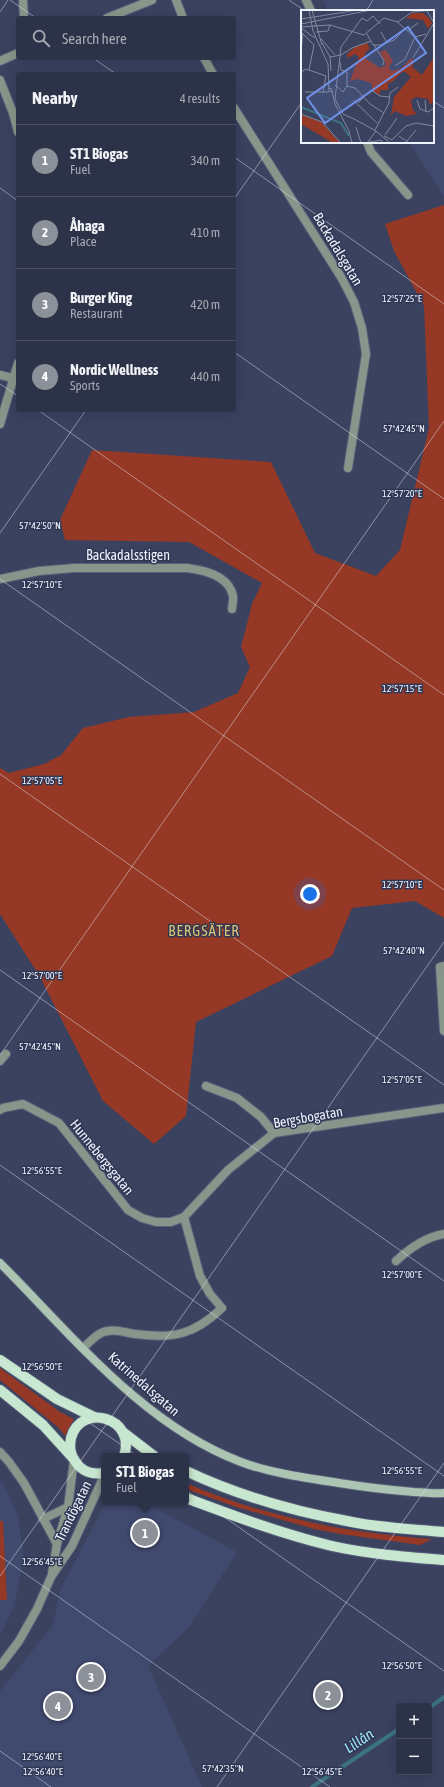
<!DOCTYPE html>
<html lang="en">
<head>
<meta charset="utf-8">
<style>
  body { margin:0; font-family:"Asap Condensed",sans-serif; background:#343a4f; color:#f1f3f6 }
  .controls { position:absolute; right:12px; bottom:12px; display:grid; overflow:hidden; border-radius:4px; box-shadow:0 4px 16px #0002 }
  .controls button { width:36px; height:36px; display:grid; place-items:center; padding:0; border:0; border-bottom:1px solid #484d60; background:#2c3248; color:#f1f3f6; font:20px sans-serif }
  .you { position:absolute; left:310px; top:894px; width:14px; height:14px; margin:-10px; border:3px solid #fff; border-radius:50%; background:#1a73e8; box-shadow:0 0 0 6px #1a73e833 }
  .badge { display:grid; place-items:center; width:26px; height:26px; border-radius:50%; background:#8c9099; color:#fff; font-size:13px; font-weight:700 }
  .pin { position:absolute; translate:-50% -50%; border:2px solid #fff; box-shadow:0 1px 4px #0006 }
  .popup { position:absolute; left:101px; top:1453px; width:88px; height:52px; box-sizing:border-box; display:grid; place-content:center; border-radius:4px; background:#2c3248; filter:drop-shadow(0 1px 3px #0005); font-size:13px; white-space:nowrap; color:#a6aab4 }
  .popup b { font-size:15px; color:#f1f3f6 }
  .popup::after { content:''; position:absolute; left:50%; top:100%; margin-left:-8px; border:8px solid transparent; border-top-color:#2c3248 }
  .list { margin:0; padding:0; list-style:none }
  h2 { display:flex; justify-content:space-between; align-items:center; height:52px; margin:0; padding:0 16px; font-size:17px }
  h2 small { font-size:13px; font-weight:400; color:#a6aab4 }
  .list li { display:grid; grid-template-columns:26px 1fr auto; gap:12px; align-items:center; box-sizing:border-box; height:72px; padding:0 16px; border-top:1px solid #484d60 }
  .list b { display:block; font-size:15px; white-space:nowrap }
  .list p { margin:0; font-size:13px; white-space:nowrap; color:#a6aab4 }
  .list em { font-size:13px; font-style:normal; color:#a6aab4 }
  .icon { flex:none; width:22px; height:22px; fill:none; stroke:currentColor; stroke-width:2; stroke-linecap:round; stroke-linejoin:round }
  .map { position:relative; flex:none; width:444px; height:1787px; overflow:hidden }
  .search { position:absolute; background:#2c3248; box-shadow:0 4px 16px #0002; left:16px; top:16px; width:220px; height:44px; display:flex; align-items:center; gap:10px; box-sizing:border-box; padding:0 14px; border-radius:4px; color:#a6aab4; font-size:15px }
  .panel { position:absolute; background:#2c3248; box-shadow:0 4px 16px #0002; left:16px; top:72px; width:220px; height:340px; border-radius:4px }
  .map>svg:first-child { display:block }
  .built { fill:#40496e }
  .green { fill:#963826 }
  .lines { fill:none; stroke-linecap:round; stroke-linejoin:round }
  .stream { stroke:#3b7480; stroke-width:4 }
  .street-casing { stroke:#575e79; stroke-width:10 }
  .secondary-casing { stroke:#575e79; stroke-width:10 }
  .primary-casing { stroke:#575e79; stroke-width:12 }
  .street { stroke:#87968a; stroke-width:8 }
  .secondary { stroke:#acc4b2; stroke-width:8 }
  .primary { stroke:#c8e7d0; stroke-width:10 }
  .ticks { fill:none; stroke:#eef2fd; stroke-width:1; stroke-opacity:0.45 }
  .labels { text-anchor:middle; stroke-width:3; stroke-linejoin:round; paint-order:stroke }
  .street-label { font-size:14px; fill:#eef2fd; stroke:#303754 }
  .neighbourhood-label { font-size:15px; letter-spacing:1px; fill:#dac276; stroke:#303754 }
  .water-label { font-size:15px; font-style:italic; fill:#9ee6f6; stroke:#303754 }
  .inset-river { fill:none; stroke:#3b7480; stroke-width:2 }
  .inset-road { fill:none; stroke:#82889f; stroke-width:1 }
  .view { fill:#7190e7; fill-opacity:0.15; stroke:#7190e7; stroke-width:2 }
  .inset-edge { fill:none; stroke:#eef2fd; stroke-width:2 }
  .ticks-label { font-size:10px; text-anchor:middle; fill:#eef2fd; stroke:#303754; stroke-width:3; stroke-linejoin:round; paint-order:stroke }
</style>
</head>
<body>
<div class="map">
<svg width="444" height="1787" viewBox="0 0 444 1787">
  <rect width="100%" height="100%" fill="#3a4260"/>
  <g class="built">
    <polygon points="323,0 444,0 444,196 409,142 433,142 433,11 328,11"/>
    <polygon points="0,1481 5,1486 18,1516 24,1559 14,1606 0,1636"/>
    <polygon points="106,1502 131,1502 153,1507 237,1552 189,1627 148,1666 202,1787 0,1787 0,1691 53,1625 60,1590"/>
  </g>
  <g class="green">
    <polygon points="444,205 444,918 415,901 352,908 332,956 196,1022 186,1116 154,1144 103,1101 40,977 0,914 0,768 9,773 44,764 61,755 83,728 129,717 194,712 238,693 250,667 241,647 252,604 262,583 189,542 65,540 60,520 92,450 271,462 315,553 376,576 400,550 429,428 424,306 394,251 385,224"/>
    <polygon points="0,1368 60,1412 74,1419 65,1436 59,1428 0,1380"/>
    <path d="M186 1483C264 1517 348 1533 432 1539L420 1545 340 1534 314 1529 236 1507 186 1489Z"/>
    <polygon points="0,1521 3,1521 7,1600 0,1600"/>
  </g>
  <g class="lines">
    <g class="stream">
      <polyline points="429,1708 444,1697"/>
      <polyline points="312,1787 399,1729"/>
    </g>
    <g class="street-casing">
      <g id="street">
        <polyline points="23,0 24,18"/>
        <polyline points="176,0 183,18"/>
        <polyline points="306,0 311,11"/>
        <polyline points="107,18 152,0"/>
        <polyline points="204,58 213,74"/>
        <polyline points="0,61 18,53"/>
        <polyline points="0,80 13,113 18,132"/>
        <polyline points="234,108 341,277 354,302 362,328 366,354 348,468"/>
        <polyline points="367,142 371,152 408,195"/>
        <polyline points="0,375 13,378"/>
        <polyline points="0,424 18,363"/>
        <path d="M0 579 39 571 74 568H187C204 570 229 576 233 596 234 600 232 605 232 609"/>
        <polyline points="444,966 440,967 444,1031"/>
        <polyline points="0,1061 6,1054"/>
        <polyline points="206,1086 237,1098 261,1117 274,1133"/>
        <polyline points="0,1110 3,1108 23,1104 59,1123 128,1210 142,1218 156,1222 171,1222 184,1217 228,1170 274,1133 444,1108"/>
        <path d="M396 1261C410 1248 425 1237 444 1234"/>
        <path d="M83 1348C91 1341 98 1332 108 1331 116 1329 127 1333 135 1334 173 1339 194 1335 222 1308L210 1294 200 1276 184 1217"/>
        <polyline points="0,1452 9,1462 24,1483 57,1544"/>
        <polyline points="43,1519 68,1507"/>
        <polyline points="52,1573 57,1544 68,1507 74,1460"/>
        <polyline points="0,1666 19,1641 37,1609 51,1577 72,1546 104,1476"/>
      </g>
    </g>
    <g class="secondary-casing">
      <path id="secondary" d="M0 1263C72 1335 143 1425 241 1462 270 1473 307 1478 339 1483 364 1487 388 1490 414 1492 424 1492 434 1494 444 1493"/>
    </g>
    <g class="primary-casing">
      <g id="primary">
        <polyline points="0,1360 57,1399 94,1417"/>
        <polyline points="0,1390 43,1425 72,1457"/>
        <polyline points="124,1433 154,1456"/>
        <path d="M186 1471C237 1495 292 1511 347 1521 378 1528 412 1529 444 1532"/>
        <path d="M104 1473C92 1475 81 1471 75 1461 70 1454 69 1446 71 1438 80 1402 137 1417 124 1456"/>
        <path d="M186 1498C234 1516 282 1534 332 1546 368 1554 407 1557 444 1560"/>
      </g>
    </g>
    <use href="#street" class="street"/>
    <use href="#secondary" class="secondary"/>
    <use href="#primary" class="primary"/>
  </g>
  <path class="ticks" d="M10 0 36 18M289 0 305 11M366 11 373 0M0 12 8 0M93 58 116 74M433 101 444 108M234 157 444 304M0 188 18 201M234 199 302 102M234 352 444 499M0 384 18 396M38 410 444 695M0 533 86 410M0 579 444 890M0 774 444 1085M0 970 444 1281M0 1055 444 421M0 1165 444 1476M0 1360 444 1671M0 1556 330 1787M0 1576 444 942M0 1751 51 1787M217 1787 444 1463"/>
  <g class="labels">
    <g class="street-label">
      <text transform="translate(338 249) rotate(59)" y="5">Backadalsgatan</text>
      <text x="128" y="560">Backadalsstigen</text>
      <text transform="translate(308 1117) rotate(-10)" y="5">Bergsbogatan</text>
      <text transform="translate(102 1157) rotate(51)" y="5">Hunnebergsgatan</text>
      <text transform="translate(144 1384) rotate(41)" y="5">Katrinedalsgatan</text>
      <text transform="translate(73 1511) rotate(-64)" y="5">Trandögatan</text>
    </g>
    <g class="neighbourhood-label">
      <text x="204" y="936">BERGSÄTER</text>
    </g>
    <g class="water-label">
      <text transform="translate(359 1741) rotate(-34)" y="5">Lillån</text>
    </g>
  </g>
  <g transform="translate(301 10)">
    <rect width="133" height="133" fill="#3a4260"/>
    <path d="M112 3H122L128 8 131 13 127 19 122 10 105 8ZM69 32 66 34 69 38 64 43V48L79 58 85 55 79 42 85 40 92 51 88 57 90 61 100 59 110 48 113 51 111 57 121 65 133 47V91L129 95 127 89 115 87 110 90 112 100 116 104 105 106 94 101 90 105 93 87 110 67 104 62H101L91 72 87 73V80H79V85L72 81 70 73 57 69 49 71 58 47 54 44 47 48 46 44 54 37ZM0 105 20 112 39 133H32L0 114Z" fill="#963826"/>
    <path class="inset-river" d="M0 97 40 113 48 126"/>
    <path class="inset-road" d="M8 0 12 21 27 54 28 79M11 0 21 35M126 1 133 13M83 8 97 12 111 2 133 0M0 9 57 0M96 12 114 27M0 14 70 0M29 15 63 25 83 8M13 16 29 15M0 17 14 16M0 18 14 28M106 21 117 13M0 22 13 35 8 60M15 22 27 21 29 15M80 22 86 33M66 24 72 35H80L93 30 103 20M20 29 34 45M21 33 29 47 40 45 51 38 70 31M73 35 83 51 82 55M0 41 2 23M29 47 30 61M112 48 133 13M39 52 40 60 46 62V76M94 56 104 49 114 27 125 24M0 62 5 59 25 66 22 82M34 75 42 82 46 76M46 76 54 78 69 94 83 103M28 78 31 79V82L28 81ZM31 81 34 94 48 121 51 133M4 82H28M52 90 76 113M116 90 119 99 127 102 133 98M124 90 125 102M57 93 70 80 79 86 88 87M0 104 21 112 40 133M55 110 42 104 34 89 40 37 61 8 66 11 72 6 79 14M55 110 75 121 89 133M55 117 60 133M74 120 88 93 89 83 97 77M84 125 96 108M83 126 91 130 105 116 115 113 133 116M98 126 108 133M68 130 71 132 80 130 82 133M106 131 115 120M66 133 75 121"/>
    <path class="view" d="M107 17 125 43 24 113 6 88Z"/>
    <rect width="133" height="133" class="inset-edge"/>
  </g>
  <g class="ticks-label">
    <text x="402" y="302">12°57'25"E</text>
    <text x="404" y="432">57°42'45"N</text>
    <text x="402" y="497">12°57'20"E</text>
    <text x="40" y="529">57°42'50"N</text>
    <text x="42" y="588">12°57'10"E</text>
    <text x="402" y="692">12°57'15"E</text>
    <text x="42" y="784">12°57'05"E</text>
    <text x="402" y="888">12°57'10"E</text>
    <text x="404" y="954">57°42'40"N</text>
    <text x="42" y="979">12°57'00"E</text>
    <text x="40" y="1050">57°42'45"N</text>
    <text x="402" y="1083">12°57'05"E</text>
    <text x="42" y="1174">12°56'55"E</text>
    <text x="402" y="1278">12°57'00"E</text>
    <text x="42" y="1370">12°56'50"E</text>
    <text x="402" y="1474">12°56'55"E</text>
    <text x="42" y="1565">12°56'45"E</text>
    <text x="402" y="1669">12°56'50"E</text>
    <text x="42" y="1760">12°56'40"E</text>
    <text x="223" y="1772">57°42'35"N</text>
    <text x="43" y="1775">12°56'40"E</text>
    <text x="322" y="1775">12°56'45"E</text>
  </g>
</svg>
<div class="controls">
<button>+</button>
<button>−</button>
</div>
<div class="you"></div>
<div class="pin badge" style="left:145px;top:1533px">1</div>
<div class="popup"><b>ST1 Biogas</b>Fuel</div>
<div class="pin badge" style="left:328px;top:1695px">2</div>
<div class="pin badge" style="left:91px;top:1677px">3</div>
<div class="pin badge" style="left:58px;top:1706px">4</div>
<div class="search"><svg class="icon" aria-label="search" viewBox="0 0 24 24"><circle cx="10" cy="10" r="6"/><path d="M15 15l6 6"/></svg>Search here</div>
<section class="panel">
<h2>Nearby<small>4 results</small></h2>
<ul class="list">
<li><span class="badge">1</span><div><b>ST1 Biogas</b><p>Fuel</p></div><em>340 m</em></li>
<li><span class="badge">2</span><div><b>Åhaga</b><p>Place</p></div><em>410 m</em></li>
<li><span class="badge">3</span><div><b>Burger King</b><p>Restaurant</p></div><em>420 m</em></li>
<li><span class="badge">4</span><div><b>Nordic Wellness</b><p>Sports</p></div><em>440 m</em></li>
</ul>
</section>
</div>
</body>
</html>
